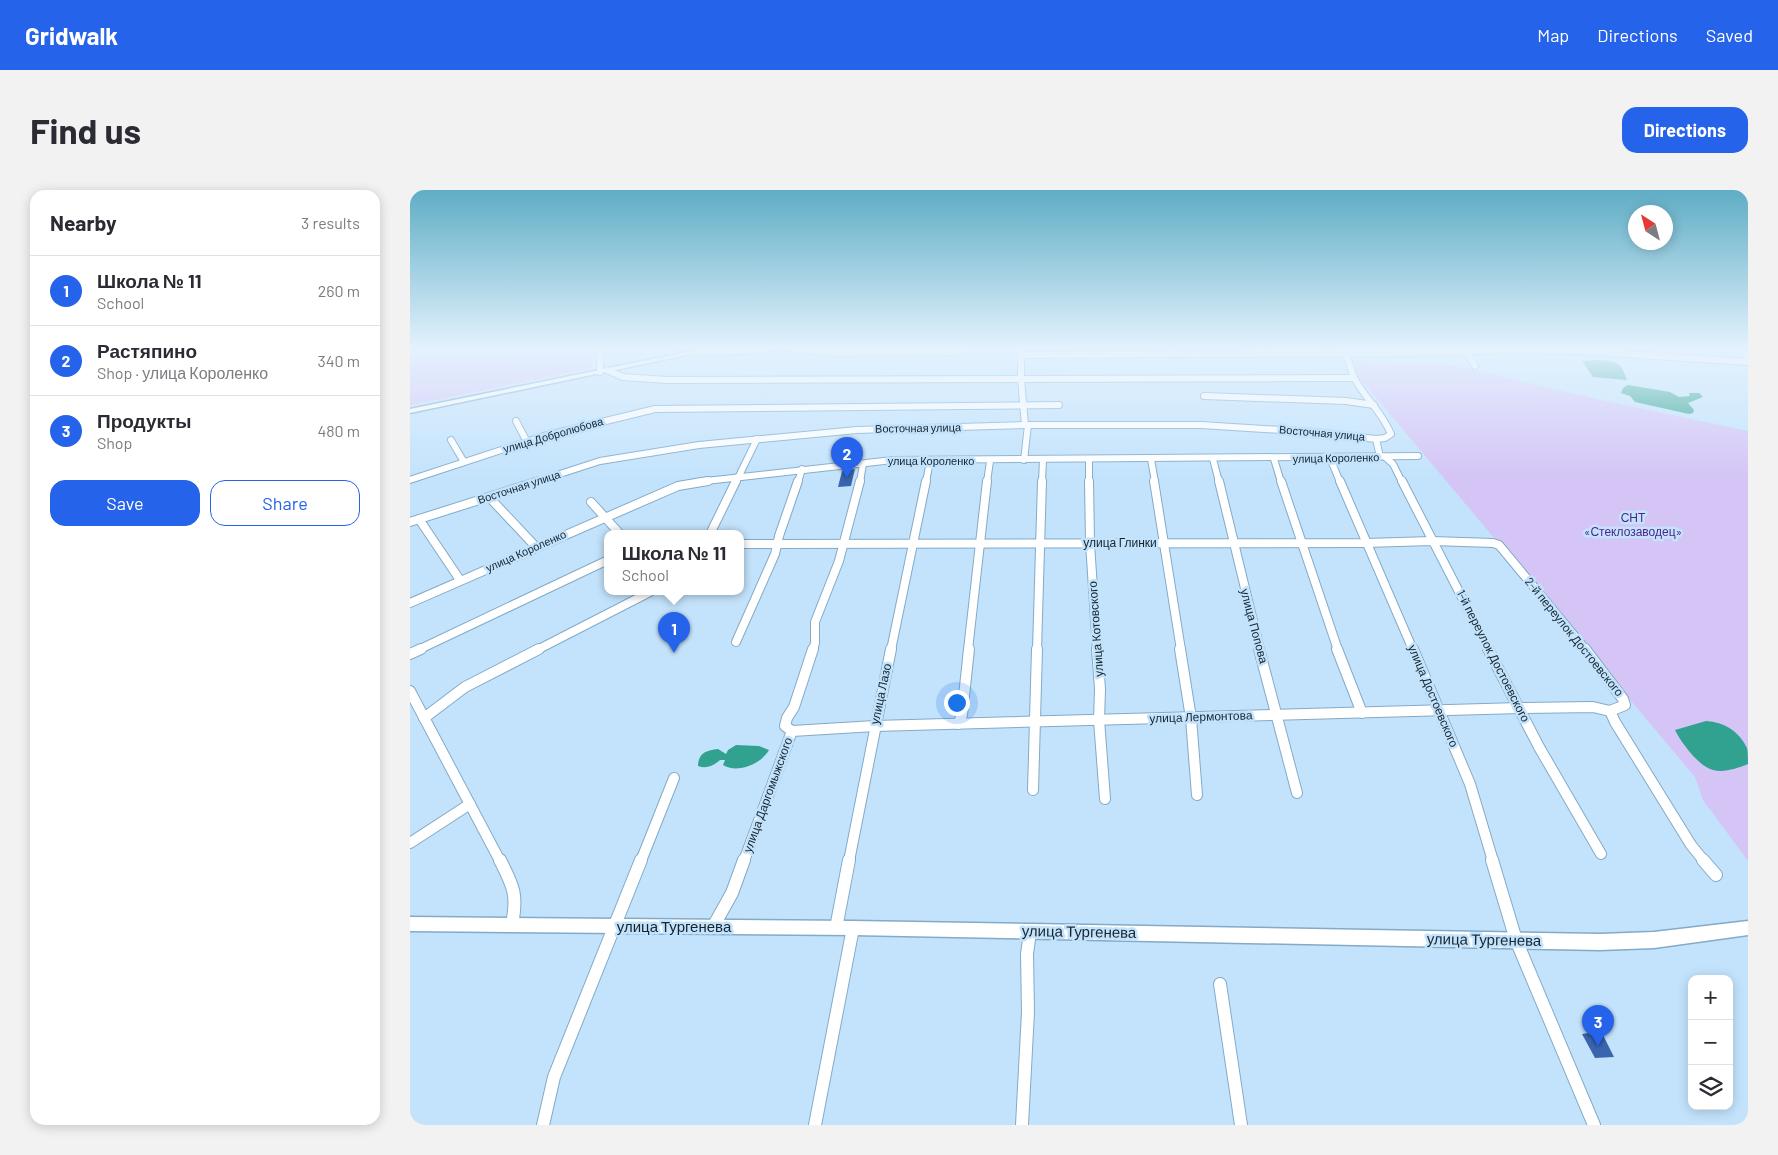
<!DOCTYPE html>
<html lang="en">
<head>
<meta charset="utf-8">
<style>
  body { margin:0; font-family:Barlow,sans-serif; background:#f2f2f3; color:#2b2b33 }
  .controls { position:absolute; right:15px; bottom:15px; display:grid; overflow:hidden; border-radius:10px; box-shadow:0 2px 12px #0003 }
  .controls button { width:45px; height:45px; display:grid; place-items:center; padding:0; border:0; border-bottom:1px solid #e1e1e2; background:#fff; color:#2b2b33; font:25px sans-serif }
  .compass { position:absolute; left:1218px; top:15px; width:45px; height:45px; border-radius:50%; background:#fff; box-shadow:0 2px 12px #0003; rotate:324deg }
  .you { position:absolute; left:546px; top:512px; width:18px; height:18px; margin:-12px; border:4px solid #fff; border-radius:50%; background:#1a73e8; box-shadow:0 0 0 8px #1a73e833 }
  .badge { display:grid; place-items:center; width:32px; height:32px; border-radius:50%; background:#2563eb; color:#fff; font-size:16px; font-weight:700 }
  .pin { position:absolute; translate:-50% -41px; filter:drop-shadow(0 1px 2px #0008) }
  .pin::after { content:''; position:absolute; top:26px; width:18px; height:15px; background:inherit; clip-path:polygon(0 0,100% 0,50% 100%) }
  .popup { position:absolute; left:194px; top:340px; width:140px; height:65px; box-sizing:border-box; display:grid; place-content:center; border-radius:10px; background:#fff; filter:drop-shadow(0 1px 4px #0005); font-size:16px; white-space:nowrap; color:#7c7c81 }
  .popup b { font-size:19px; color:#2b2b33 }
  .popup::after { content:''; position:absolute; left:50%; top:100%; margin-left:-10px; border:10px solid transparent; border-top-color:#fff }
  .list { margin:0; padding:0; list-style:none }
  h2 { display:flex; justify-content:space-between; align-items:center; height:65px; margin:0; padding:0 20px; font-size:21px }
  h2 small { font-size:16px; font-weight:400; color:#7c7c81 }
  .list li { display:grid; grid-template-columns:32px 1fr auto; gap:15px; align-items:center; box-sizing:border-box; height:70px; padding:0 20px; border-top:1px solid #e1e1e2 }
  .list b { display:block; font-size:19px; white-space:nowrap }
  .list p { margin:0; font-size:16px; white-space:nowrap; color:#7c7c81 }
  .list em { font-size:16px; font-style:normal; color:#7c7c81 }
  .actions { display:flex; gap:10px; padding:15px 20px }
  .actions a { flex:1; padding:11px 0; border:1px solid #2563eb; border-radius:15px; text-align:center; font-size:18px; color:#2563eb }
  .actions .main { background:#2563eb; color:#fff }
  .icon { flex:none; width:28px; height:28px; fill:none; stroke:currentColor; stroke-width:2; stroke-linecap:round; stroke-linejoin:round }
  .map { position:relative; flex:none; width:1338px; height:935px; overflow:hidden; border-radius:15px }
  header { display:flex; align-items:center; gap:30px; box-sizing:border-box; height:70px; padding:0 25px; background:#2563eb; color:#fff }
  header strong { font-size:24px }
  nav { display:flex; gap:28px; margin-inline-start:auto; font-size:18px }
  .intro { display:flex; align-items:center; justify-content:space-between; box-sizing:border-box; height:120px; padding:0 30px }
  h1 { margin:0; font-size:35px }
  .button { padding:12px 22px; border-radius:15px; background:#2563eb; color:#fff; font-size:18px; font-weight:700 }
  main { display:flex; gap:30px; padding:0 30px }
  aside { flex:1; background:#fff; border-radius:15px; box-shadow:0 2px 12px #0003 }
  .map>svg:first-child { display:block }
  .green { fill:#d5c4f6 }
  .water { fill:#31a290 }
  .building { fill:#3965af }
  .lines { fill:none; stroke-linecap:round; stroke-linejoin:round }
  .minor-far3-casing { stroke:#83aac7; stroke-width:8 }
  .minor-far2-casing { stroke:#83aac7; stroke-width:10 }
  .minor-far1-casing { stroke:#83aac7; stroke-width:12 }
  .minor-casing { stroke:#83aac7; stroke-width:14 }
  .tertiary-casing { stroke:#83aac7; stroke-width:3 }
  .minor-far3 { stroke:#fff; stroke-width:6 }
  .minor-far2 { stroke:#fff; stroke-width:8 }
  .minor-far1 { stroke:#fff; stroke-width:10 }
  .minor { stroke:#fff; stroke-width:12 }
  .tertiary { fill:#fff; fill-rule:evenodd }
  .labels { text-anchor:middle; stroke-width:5; stroke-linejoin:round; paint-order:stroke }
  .far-street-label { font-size:11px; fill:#162530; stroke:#c3e3fc }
  .park-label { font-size:12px; fill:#532388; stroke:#c3e3fc }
  .street-label { font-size:12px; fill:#162530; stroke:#c3e3fc }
  .near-street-label { font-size:15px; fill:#162530; stroke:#c3e3fc }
</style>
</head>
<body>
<header>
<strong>Gridwalk</strong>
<nav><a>Map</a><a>Directions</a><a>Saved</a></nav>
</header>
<div class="intro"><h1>Find us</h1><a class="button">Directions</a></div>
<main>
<aside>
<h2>Nearby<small>3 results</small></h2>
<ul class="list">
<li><span class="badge">1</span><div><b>Школа № 11</b><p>School</p></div><em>260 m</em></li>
<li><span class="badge">2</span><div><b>Растяпино</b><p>Shop · улица Короленко</p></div><em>340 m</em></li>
<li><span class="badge">3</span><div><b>Продукты</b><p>Shop</p></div><em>480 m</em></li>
</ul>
<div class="actions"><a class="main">Save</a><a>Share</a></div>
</aside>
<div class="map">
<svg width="1338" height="935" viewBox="0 0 1338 935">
  <rect width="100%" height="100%" fill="#c3e3fc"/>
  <g class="green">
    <polygon points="0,157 183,157 182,178 0,215"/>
    <polygon points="943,170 1041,175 1196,211 1338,241 1338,671 1293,610 1285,587 937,173"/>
  </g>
  <g class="water">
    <path d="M1187 170C1207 172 1210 170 1217 190L1183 187 1172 171Z"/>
    <polygon points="1218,195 1260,202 1269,207 1280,206 1279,203 1289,203 1293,207 1278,213 1284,220 1283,223 1279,224 1225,212 1220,206 1211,203 1213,198"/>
    <path d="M1296 531C1314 532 1329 541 1337 558 1338 562 1338 569 1338 574 1328 578 1314 583 1303 580 1288 576 1271 552 1265 540Z"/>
    <path d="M326 555 349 556 359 560C351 574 327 584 313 575L315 570H310C303 576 297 579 288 576 288 563 297 560 308 559L316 564 318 560Z"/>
  </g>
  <g class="building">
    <polygon points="445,279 441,296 428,297 432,281"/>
    <polygon points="1191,841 1204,867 1185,868 1172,844"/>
  </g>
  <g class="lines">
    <g class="minor-far3-casing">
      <g id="minor-far3">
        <polyline points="190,157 190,182"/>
        <polyline points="373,157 422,163 548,162 555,157"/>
        <polyline points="611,157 611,189 615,235"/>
        <polyline points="1054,157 1065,176"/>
        <polyline points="1332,157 1338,169"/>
        <path d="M933 162C940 169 940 179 944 187 954 208 971 220 981 244L975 248 966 249 970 267"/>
        <polyline points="285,163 349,160 366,157"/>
        <polyline points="611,165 995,163 1105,160 1168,161 1338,172"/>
        <polyline points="197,180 213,187 257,190 944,188"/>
        <polyline points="794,206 936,211 964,215"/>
        <polyline points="106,231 117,252"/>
        <polyline points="41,250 54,272"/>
        <polyline points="975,267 983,274 992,292"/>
        <polyline points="920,268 930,292"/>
        <polyline points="679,269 679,292"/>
        <polyline points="741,269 745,292"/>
        <polyline points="803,269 809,292"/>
        <polyline points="864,269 871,292"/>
        <polyline points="614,270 618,235"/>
        <polyline points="0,290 134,246 245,219 649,215"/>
        <polyline points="125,292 190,271 289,255 447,240 615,235 791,235 904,242 966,249"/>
        <polyline points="287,292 483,270 1008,266"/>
        <polyline points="326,292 347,249"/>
        <polyline points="388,292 392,279"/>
        <polyline points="450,292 453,274"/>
        <polyline points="516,292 520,271"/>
        <polyline points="577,292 580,271"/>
        <polyline points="632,292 633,270"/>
      </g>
    </g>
    <g class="minor-far2-casing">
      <g id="minor-far2">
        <polyline points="679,291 680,353 687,460"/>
        <polyline points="744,291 771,460"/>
        <polyline points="809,291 850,460"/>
        <polyline points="871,291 928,460"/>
        <polyline points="930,291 1003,460"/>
        <polyline points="992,291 1079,460"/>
        <polyline points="79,307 126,357"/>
        <polyline points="181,312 210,344"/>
        <polyline points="9,329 50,390"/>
        <polyline points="0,332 129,291"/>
        <polyline points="300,344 326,291"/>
        <polyline points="330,354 956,353 1022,351 1083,353 1089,355 1176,460"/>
        <polyline points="0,413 268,296 298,291"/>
        <polyline points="326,452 365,364 369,346 388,291"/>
        <polyline points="8,460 198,370"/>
        <polyline points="127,460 240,402"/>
        <polyline points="403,460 405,453 405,432 429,371 450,291"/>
        <polyline points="481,460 516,291"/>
        <polyline points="558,460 577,291"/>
        <polyline points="627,460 632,291"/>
      </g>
    </g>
    <g class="minor-far1-casing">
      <g id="minor-far1">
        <polyline points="687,459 690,499 689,530 695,609"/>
        <polyline points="770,459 781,528 787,605"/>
        <polyline points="849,459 887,603"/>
        <polyline points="927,459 952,523"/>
        <polyline points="1003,459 1060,594 1083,671"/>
        <polyline points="1078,459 1129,557 1191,664"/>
        <polyline points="1175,459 1213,509 1215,515 1200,521 1205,532 1281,655 1294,671"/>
        <polyline points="0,464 11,459"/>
        <polyline points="0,501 90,671"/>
        <polyline points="14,528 55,497 129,459"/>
        <polyline points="548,534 552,525 559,459"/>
        <polyline points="382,541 465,536 1110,518 1183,517 1200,521"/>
        <polyline points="623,600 627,459"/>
        <polyline points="0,653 60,614"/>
        <polyline points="231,671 264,588"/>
        <polyline points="334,671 382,541 375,536 377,528 384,517 403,459"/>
        <polyline points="439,671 481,459"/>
      </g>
    </g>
    <g class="minor-casing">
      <g id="minor">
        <path d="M90 670C103 696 108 704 102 734"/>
        <polyline points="1082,670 1106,750 1184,935"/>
        <polyline points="1293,670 1306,685"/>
        <polyline points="303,737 322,703 334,670"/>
        <polyline points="426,738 439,670"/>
        <polyline points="810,794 831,935"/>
        <polyline points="133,935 144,887 231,670"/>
        <polyline points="405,935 443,738"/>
        <polyline points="612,935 618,822 617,764 620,742"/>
      </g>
    </g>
    <g class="tertiary-casing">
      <g id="tertiary">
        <polygon points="301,157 315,157 0,223 0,219"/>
        <polygon points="0,727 443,731 1190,744 1244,742 1338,731 1338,745 1244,758 1190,760 443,745 0,741"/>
      </g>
    </g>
    <use href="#minor-far3" class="minor-far3"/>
    <use href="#minor-far2" class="minor-far2"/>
    <use href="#minor-far1" class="minor-far1"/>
    <use href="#minor" class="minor"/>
    <use href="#tertiary" class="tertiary"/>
  </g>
  <linearGradient id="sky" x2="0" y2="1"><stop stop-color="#5fadc5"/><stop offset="0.55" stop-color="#e4f2fe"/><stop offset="1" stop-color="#e4f2fe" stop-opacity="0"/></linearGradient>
  <rect width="1338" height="288" fill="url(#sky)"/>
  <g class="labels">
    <g class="far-street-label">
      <text transform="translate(508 238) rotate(-1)" y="4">Восточная улица</text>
      <text transform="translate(912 243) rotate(5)" y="4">Восточная улица</text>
      <text transform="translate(143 245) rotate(-16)" y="4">улица Добролюбова</text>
      <text transform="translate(926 268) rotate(-1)" y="4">улица Короленко</text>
      <text x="521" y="275">улица Короленко</text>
      <text transform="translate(109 297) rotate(-18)" y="4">Восточная улица</text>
      <text transform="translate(116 361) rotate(-24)" y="4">улица Короленко</text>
    </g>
    <g class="park-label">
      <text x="1223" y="332">СНТ<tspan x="1223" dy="14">«Стеклозаводец»</tspan></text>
    </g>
    <g class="street-label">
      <text x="710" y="357">улица Глинки</text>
      <text transform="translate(844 436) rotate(75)" y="4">улица Попова</text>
      <text transform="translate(686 439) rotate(-94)" y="4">улица Котовского</text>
      <text transform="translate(1164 447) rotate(51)" y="4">2-й переулок Достоевского</text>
      <text transform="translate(1083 466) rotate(63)" y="4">1-й переулок Достоевского</text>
      <text transform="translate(471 504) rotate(-78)" y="4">улица Лазо</text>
      <text transform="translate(1023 506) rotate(67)" y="4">улица Достоевского</text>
      <text transform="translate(791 527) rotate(-2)" y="4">улица Лермонтова</text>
      <text transform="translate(358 605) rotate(-70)" y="4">улица Даргомыжского</text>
    </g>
    <g class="near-street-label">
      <text x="264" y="742">улица Тургенева</text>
      <text transform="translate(669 742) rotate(1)" y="5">улица Тургенева</text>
      <text transform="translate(1074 750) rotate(1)" y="5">улица Тургенева</text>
    </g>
  </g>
</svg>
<div class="controls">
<button>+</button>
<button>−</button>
<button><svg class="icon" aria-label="layers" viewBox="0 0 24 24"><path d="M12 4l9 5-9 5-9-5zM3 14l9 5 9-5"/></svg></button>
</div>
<svg class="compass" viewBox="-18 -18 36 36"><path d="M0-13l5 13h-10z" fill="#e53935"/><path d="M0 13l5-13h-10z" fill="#7c7c81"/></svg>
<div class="you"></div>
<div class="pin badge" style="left:264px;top:463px">1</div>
<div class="popup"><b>Школа № 11</b>School</div>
<div class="pin badge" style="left:437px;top:288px">2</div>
<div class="pin badge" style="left:1188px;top:856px">3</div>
</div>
</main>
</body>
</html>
